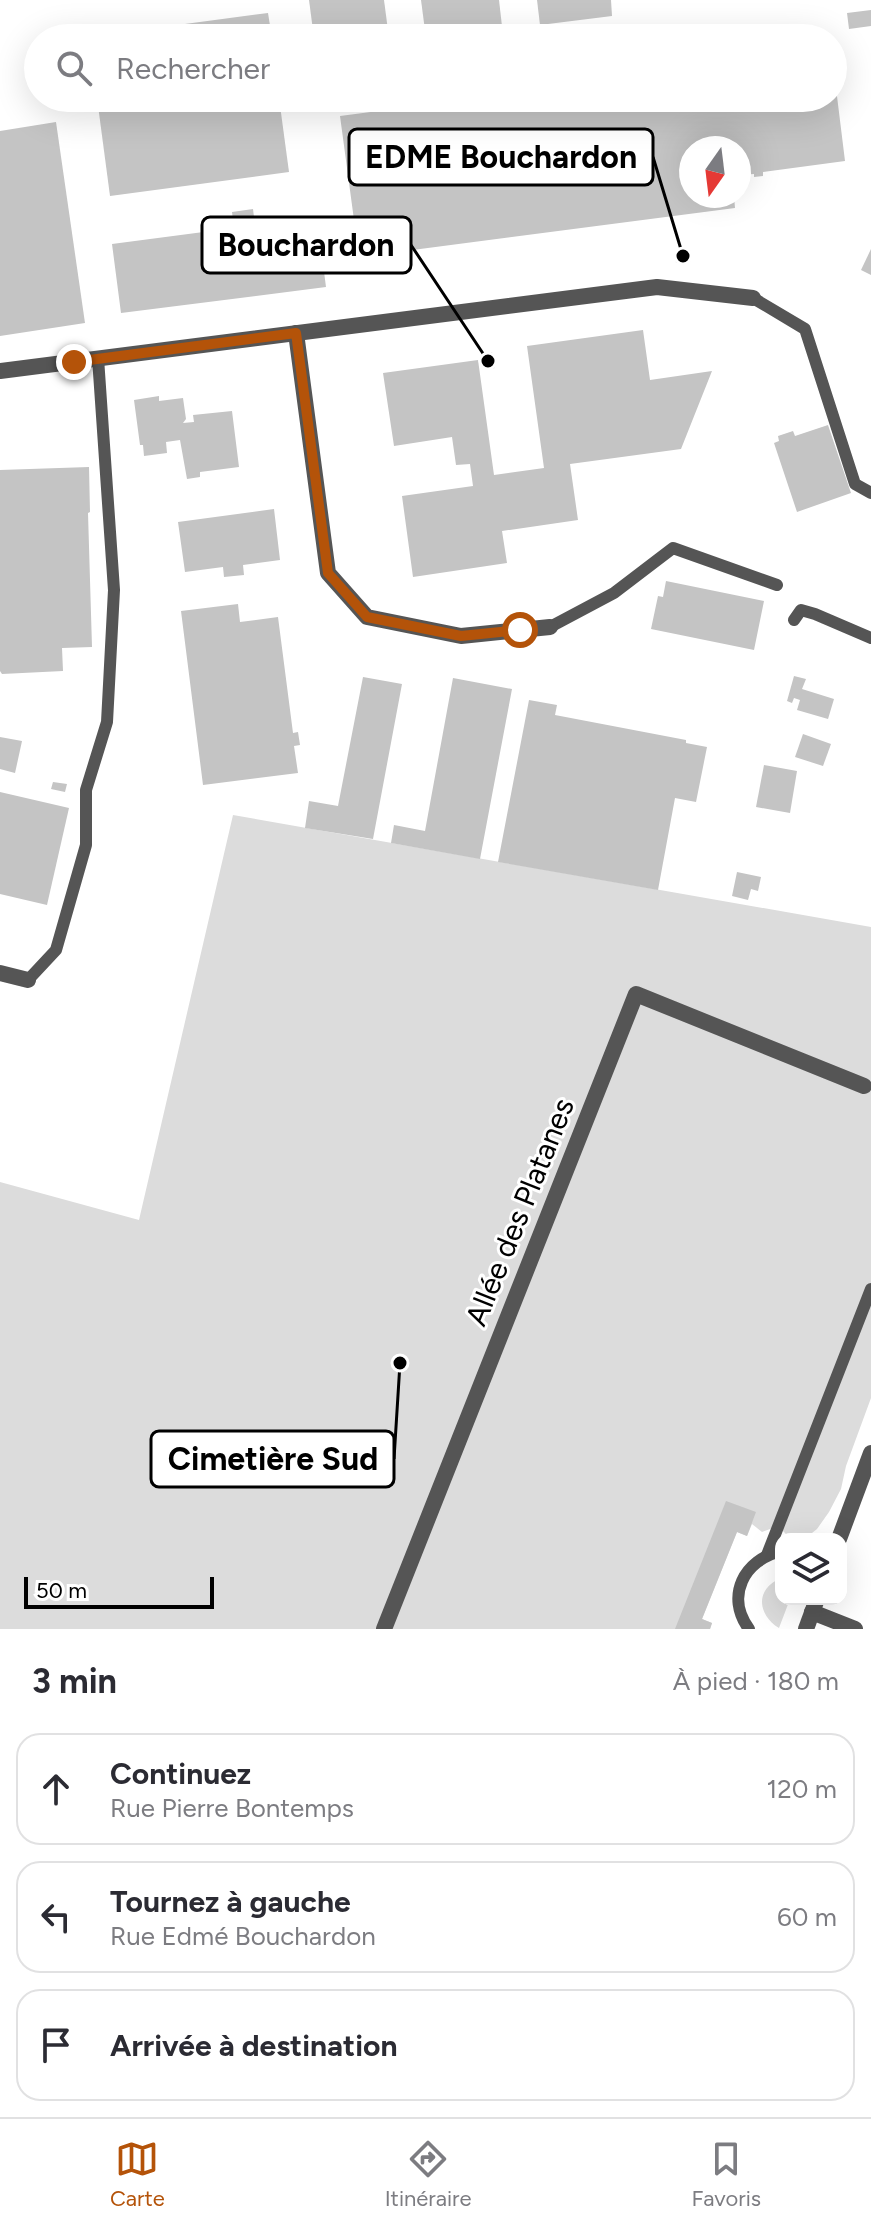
<!DOCTYPE html>
<html lang="fr">
<head>
<meta charset="utf-8">
<style>
  body { margin:0; font-family:Figtree,sans-serif; background:#f2f2f3; color:#2b2b33 }
  .controls { position:absolute; right:24px; bottom:24px; display:grid; overflow:hidden; border-radius:16px; box-shadow:0 8px 32px #0002 }
  .controls button { width:72px; height:72px; display:grid; place-items:center; padding:0; border:0; border-bottom:2px solid #e1e1e2; background:#fff; color:#2b2b33; font:40px sans-serif }
  .compass { position:absolute; left:679px; top:136px; width:72px; height:72px; border-radius:50%; background:#fff; box-shadow:0 8px 32px #0002; rotate:194deg }
  .scale { position:absolute; left:24px; bottom:20px; width:190px; box-sizing:border-box; padding-left:8px; border:4px solid #000; border-top:0; font-size:22px; line-height:28px; white-space:nowrap; color:#000; -webkit-text-stroke:6px #fff; paint-order:stroke }
  .stop { position:absolute; width:24px; height:24px; margin:-18px; border:6px solid #b45309; border-radius:50%; background:#fff }
  .stop.end { background:#b45309; border-color:#fff; box-shadow:0 2px 8px #0008 }
  .list { margin:0; padding:0; list-style:none }
  h2 { display:flex; justify-content:space-between; align-items:center; height:104px; margin:0; padding:0 32px; font-size:34px }
  h2 small { font-size:26px; font-weight:400; color:#7c7c81 }
  .list li { display:grid; grid-template-columns:52px 1fr auto; gap:24px; align-items:center; box-sizing:border-box; height:112px; margin:0 16px 16px; padding:0 16px; border:2px solid #e1e1e2; border-radius:24px }
  .list b { display:block; font-size:30px; white-space:nowrap }
  .list p { margin:0; font-size:26px; white-space:nowrap; color:#7c7c81 }
  .list em { font-size:26px; font-style:normal; color:#7c7c81 }
  .icon { flex:none; width:44px; height:44px; fill:none; stroke:currentColor; stroke-width:2; stroke-linecap:round; stroke-linejoin:round }
  .map { position:relative; flex:none; width:871px; height:1629px; overflow:hidden }
  .search { position:absolute; background:#fff; box-shadow:0 8px 32px #0002; left:24px; right:24px; top:24px; height:88px; display:flex; align-items:center; gap:20px; box-sizing:border-box; padding:0 28px; border-radius:44px; color:#7c7c81; font-size:30px }
  .sheet { height:488px; background:#fff }
  nav { display:flex; justify-content:space-around; align-items:center; box-sizing:border-box; height:112px; border-top:2px solid #e1e1e2; background:#fff; font-size:22px; color:#7c7c81 }
  nav a { display:grid; justify-items:center; gap:4px }
  nav .on { color:#b45309 }
  .map>svg:first-child { display:block }
  .green { fill:#dcdcdc }
  .building { fill:#c4c4c4 }
  .lines { fill:none; stroke-linecap:round; stroke-linejoin:round }
  .service { stroke:#555; stroke-width:12 }
  .pedestrian { stroke:#555; stroke-width:16 }
  .minor { stroke:#555; stroke-width:16 }
  .tertiary { stroke:#555; stroke-width:16 }
  .route { stroke:#b45309; stroke-width:10 }
  .labels { text-anchor:middle; stroke-width:6; stroke-linejoin:round; paint-order:stroke }
  .street-label { font-size:30px; fill:#000; stroke:#fff }
  .leader { fill:none; stroke:#000; stroke-width:3 }
  .callout-dot { fill:#000; stroke:#fff; stroke-width:3 }
  .callout { fill:#fff; stroke:#000; stroke-width:3 }
  .callout-label { font-size:32px; text-anchor:middle; font-weight:bold; fill:#000 }
</style>
</head>
<body>
<div class="map">
<svg width="871" height="1629" viewBox="0 0 871 1629">
  <rect width="100%" height="100%" fill="#fff"/>
  <g class="green">
    <polygon points="233,815 871,927 871,1398 846,1466 841,1489 829,1512 817,1529 807,1537 789,1537 778,1526 762,1532 752,1524 747,1536 737,1532 702,1619 712,1623 710,1629 0,1629 0,1182 139,1220"/>
    <path d="M781 1578V1599H790L779 1628C757 1614 755 1589 781 1578Z"/>
  </g>
  <g class="building">
    <polygon points="309,0 384,0 389,38 314,38"/>
    <polygon points="421,0 499,0 503,35 481,38 426,38"/>
    <polygon points="537,0 611,0 612,16 540,25"/>
    <polygon points="871,10 871,26 849,29 847,13"/>
    <polygon points="268,13 272,38 95,38 95,36"/>
    <polygon points="833,80 835,80 845,161 763,172 763,176 754,177 754,174 739,175 739,148 691,148 691,196 734,196 735,208 359,257 340,116 478,98 833,98"/>
    <polygon points="97,98 279,98 289,172 110,196"/>
    <polygon points="56,122 85,323 0,336 0,131"/>
    <polygon points="253,209 255,225 317,217 326,287 121,313 112,244 234,228 232,212"/>
    <polygon points="871,249 871,275 861,270"/>
    <polygon points="690,250 691,261 676,263 675,252"/>
    <polygon points="643,330 650,380 712,371 681,449 570,464 578,520 502,531 507,563 413,577 402,496 473,486 470,464 456,465 452,437 394,446 383,373 478,360 494,475 544,468 527,346"/>
    <polygon points="492,352 495,368 485,370 481,354"/>
    <polygon points="159,396 159,401 183,398 186,419 183,423 194,422 193,415 232,411 239,467 200,472 200,477 187,479 180,440 166,442 167,453 144,456 143,445 140,445 134,400"/>
    <polygon points="828,425 851,493 797,512 774,443 779,441 778,436 793,431 795,436"/>
    <polygon points="89,467 90,512 88,513 92,647 62,648 63,671 2,674 0,671 0,470"/>
    <polygon points="274,509 280,560 243,565 244,575 224,577 223,567 185,572 178,522"/>
    <polygon points="666,581 764,601 754,650 651,629 658,596 663,597"/>
    <polygon points="238,604 240,622 278,617 293,733 298,732 300,745 294,746 298,773 203,785 181,611"/>
    <polygon points="794,676 806,679 802,689 834,699 828,719 797,710 800,700 794,698 792,703 787,701"/>
    <polygon points="363,677 402,684 373,839 305,828 309,801 338,806"/>
    <polygon points="453,678 512,689 480,859 391,843 394,825 425,831"/>
    <polygon points="529,700 557,705 555,715 686,740 686,743 707,747 696,802 675,798 658,890 498,862"/>
    <polygon points="803,734 831,744 823,766 795,757"/>
    <polygon points="0,737 22,741 15,773 0,769"/>
    <polygon points="764,765 797,771 790,813 756,807"/>
    <polygon points="53,782 67,784 65,792 51,789"/>
    <polygon points="0,792 69,808 47,905 0,894"/>
    <polygon points="737,872 761,877 758,891 751,889 748,900 732,896"/>
    <polygon points="726,1501 756,1512 747,1536 737,1532 702,1619 712,1623 710,1629 675,1629"/>
  </g>
  <g class="lines">
    <g class="service">
      <polyline points="753,298 805,329 855,484 871,493"/>
      <polyline points="794,620 801,610 815,614 871,638"/>
      <polyline points="550,627 614,593 673,548 777,585"/>
      <polyline points="28,980 56,950 86,845 86,790 107,722 114,590 98,358"/>
      <polyline points="767,1555 871,1289"/>
      <path d="M749 1629C725 1596 744 1560 781 1551"/>
    </g>
    <polyline class="pedestrian" points="384,1629 636,994 864,1086"/>
    <g class="minor">
      <polyline points="296,333 328,573 367,617 461,636 550,627"/>
      <polyline points="0,371 657,287 753,298"/>
      <polyline points="0,973 28,980"/>
      <polyline points="812,1612 855,1629"/>
    </g>
    <g class="tertiary">
      <polyline points="839,1539 871,1453"/>
      <polyline points="806,1629 817,1599"/>
    </g>
  </g>
  <g class="lines">
    <polyline class="route" points="74,362 296,333 328,573 367,617 461,636 520,630"/>
  </g>
  <g class="labels">
    <g class="street-label">
      <text transform="translate(520 1212) rotate(-68)" y="10">Allée des Platanes</text>
    </g>
  </g>
  <path class="leader" d="M683 256L653 157M488 361L411 245M400 1363L394 1459"/>
  <g class="callout-dot">
    <circle cx="683" cy="256" r="8"/>
    <circle cx="488" cy="361" r="8"/>
    <circle cx="400" cy="1363" r="8"/>
  </g>
  <g class="callout">
    <rect x="349" y="129" width="304" height="56" rx="8"/>
    <rect x="202" y="217" width="209" height="56" rx="8"/>
    <rect x="151" y="1431" width="243" height="56" rx="8"/>
  </g>
  <g class="callout-label">
    <text x="501" y="168">EDME Bouchardon</text>
    <text x="306" y="256">Bouchardon</text>
    <text x="273" y="1470">Cimetière Sud</text>
  </g>
</svg>
<div class="controls">
<button><svg class="icon" aria-label="layers" viewBox="0 0 24 24"><path d="M12 4l9 5-9 5-9-5zM3 14l9 5 9-5"/></svg></button>
</div>
<svg class="compass" viewBox="-18 -18 36 36"><path d="M0-13l5 13h-10z" fill="#e53935"/><path d="M0 13l5-13h-10z" fill="#7c7c81"/></svg>
<div class="scale">50 m</div>
<div class="stop" style="left:520px;top:630px"></div>
<div class="stop end" style="left:74px;top:362px"></div>
<div class="search"><svg class="icon" aria-label="search" viewBox="0 0 24 24"><circle cx="10" cy="10" r="6"/><path d="M15 15l6 6"/></svg>Rechercher</div>
</div>
<section class="sheet">
<h2>3 min<small>À pied · 180 m</small></h2>
<ul class="list">
<li><svg class="icon" aria-label="ahead" viewBox="0 0 24 24"><path d="M12 20V5M6 11l6-6 6 6"/></svg><div><b>Continuez</b><p>Rue Pierre Bontemps</p></div><em>120 m</em></li>
<li><svg class="icon" aria-label="left" viewBox="0 0 24 24"><path d="M17 20v-9H6M10 6l-5 5 5 5"/></svg><div><b>Tournez à gauche</b><p>Rue Edmé Bouchardon</p></div><em>60 m</em></li>
<li><svg class="icon" aria-label="arrive" viewBox="0 0 24 24"><path d="M6 21V4h12l-3 4 3 4H6"/></svg><div><b>Arrivée à destination</b></div></li>
</ul>
</section>
<nav>
<a class="on"><svg class="icon" aria-label="map" viewBox="0 0 24 24"><path d="M3 6l6-2 6 2 6-2v14l-6 2-6-2-6 2zM9 4v14M15 6v14"/></svg>Carte</a>
<a><svg class="icon" aria-label="directions" viewBox="0 0 24 24"><path d="M12 3l9 9-9 9-9-9zM9 14v-3h6M13 9l2 2-2 2"/></svg>Itinéraire</a>
<a><svg class="icon" aria-label="saved" viewBox="0 0 24 24"><path d="M7 4h10v16l-5-4-5 4z"/></svg>Favoris</a>
</nav>
</body>
</html>
